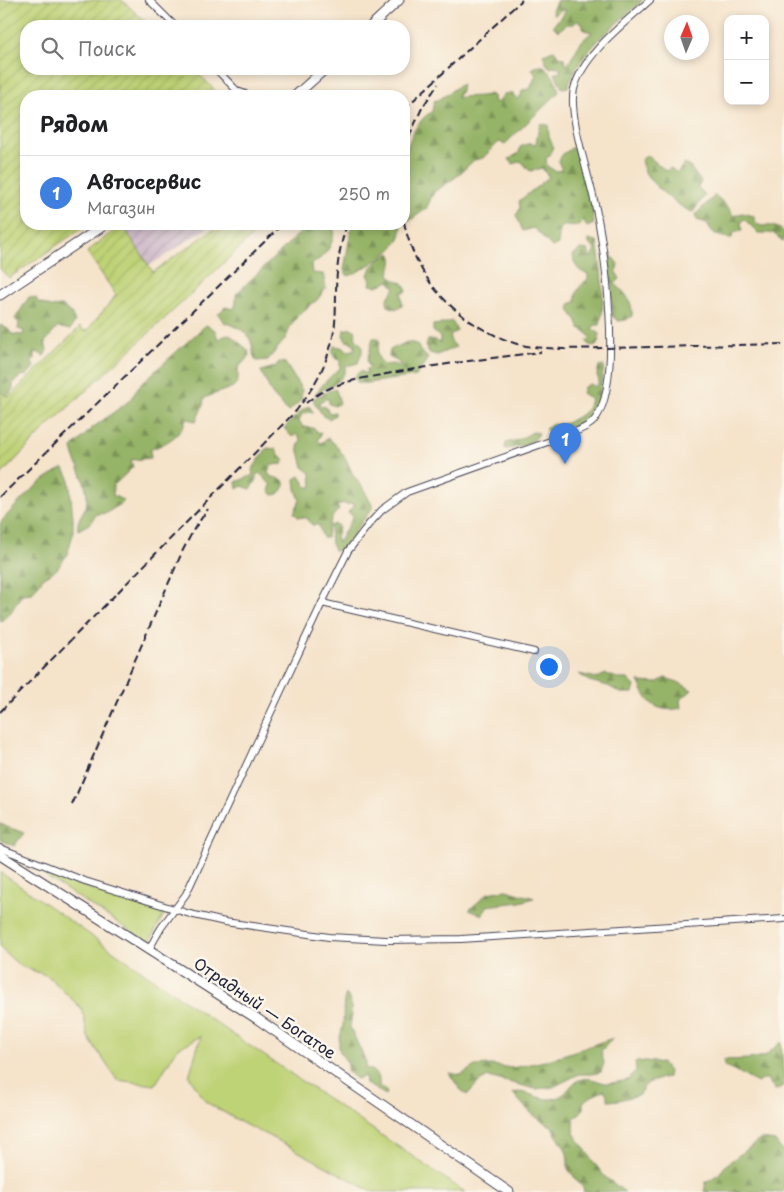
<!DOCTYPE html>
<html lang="ru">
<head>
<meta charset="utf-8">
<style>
  body { margin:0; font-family:"Playpen Sans",sans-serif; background:#f6f6f6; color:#202124 }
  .controls { position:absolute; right:15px; top:15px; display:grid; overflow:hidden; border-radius:10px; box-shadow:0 2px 8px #0003 }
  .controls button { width:45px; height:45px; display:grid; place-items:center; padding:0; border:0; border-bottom:1px solid #e0e0e0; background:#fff; color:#202124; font:25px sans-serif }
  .compass { position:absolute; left:664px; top:15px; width:45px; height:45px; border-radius:50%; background:#fff; box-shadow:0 2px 8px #0003; rotate:2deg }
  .you { position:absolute; left:548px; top:666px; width:18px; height:18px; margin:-12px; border:4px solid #fff; border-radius:50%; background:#1a73e8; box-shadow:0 0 0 8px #1a73e833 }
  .badge { display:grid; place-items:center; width:32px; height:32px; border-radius:50%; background:#b5179e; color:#fff; font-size:16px; font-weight:700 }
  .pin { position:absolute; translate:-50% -41px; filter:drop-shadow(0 1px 2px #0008) }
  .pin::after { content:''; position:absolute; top:26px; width:18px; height:15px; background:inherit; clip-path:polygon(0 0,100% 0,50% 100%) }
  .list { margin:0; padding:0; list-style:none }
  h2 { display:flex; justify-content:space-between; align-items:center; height:65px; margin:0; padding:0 20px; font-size:21px }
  h2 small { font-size:16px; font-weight:400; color:#757577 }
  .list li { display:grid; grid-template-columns:32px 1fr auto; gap:15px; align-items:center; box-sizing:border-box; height:75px; padding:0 20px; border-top:1px solid #e0e0e0 }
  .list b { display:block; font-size:19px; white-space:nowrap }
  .list p { margin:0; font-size:16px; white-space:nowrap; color:#757577 }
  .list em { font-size:16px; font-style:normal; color:#757577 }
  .icon { flex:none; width:28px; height:28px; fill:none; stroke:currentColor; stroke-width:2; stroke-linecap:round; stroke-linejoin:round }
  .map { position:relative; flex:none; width:784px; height:1192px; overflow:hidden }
  .search { position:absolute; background:#fff; box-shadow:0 2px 8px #0003; left:20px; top:20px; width:390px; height:55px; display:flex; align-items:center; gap:12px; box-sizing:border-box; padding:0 18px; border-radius:20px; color:#757577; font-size:19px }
  .panel { position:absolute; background:#fff; box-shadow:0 2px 8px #0003; left:20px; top:90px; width:390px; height:140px; border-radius:20px }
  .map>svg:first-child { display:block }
  .industrial { fill:url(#industrial-furrows) }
  .green { fill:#bed276; stroke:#707a58 }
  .forest { fill:url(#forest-firs); stroke:#5c6b51 }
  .garden { fill:url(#garden-furrows); stroke:#707a58 }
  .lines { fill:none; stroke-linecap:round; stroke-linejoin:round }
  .minor-casing { stroke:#423f50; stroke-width:8 }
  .major-casing { stroke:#423f50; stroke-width:11 }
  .minor { stroke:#fff; stroke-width:6 }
  .major { stroke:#fff; stroke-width:9 }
  .rail { stroke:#22223b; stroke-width:2; stroke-dasharray:8 4; stroke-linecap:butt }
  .labels { text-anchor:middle; stroke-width:5; stroke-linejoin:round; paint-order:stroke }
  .street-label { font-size:16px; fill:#22223b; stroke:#fbf7ec }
</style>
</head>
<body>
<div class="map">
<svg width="784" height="1192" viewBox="0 0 784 1192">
  <defs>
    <pattern id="industrial-furrows" width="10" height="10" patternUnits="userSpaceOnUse" patternTransform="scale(1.25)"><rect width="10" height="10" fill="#d1bdcb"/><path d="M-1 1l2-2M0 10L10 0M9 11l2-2" fill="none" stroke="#b3a2af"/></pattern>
    <pattern id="forest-firs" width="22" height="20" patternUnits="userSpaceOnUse" patternTransform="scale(1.25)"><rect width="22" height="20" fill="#96b467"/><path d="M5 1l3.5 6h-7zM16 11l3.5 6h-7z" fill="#7a9256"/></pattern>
    <pattern id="garden-furrows" width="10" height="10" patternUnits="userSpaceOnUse" patternTransform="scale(1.25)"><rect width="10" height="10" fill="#bed276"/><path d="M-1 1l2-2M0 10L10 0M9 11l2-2" fill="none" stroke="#a3b467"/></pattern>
  </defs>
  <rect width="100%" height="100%" fill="#fbf7ec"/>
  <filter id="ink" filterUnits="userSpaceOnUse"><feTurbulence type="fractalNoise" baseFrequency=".02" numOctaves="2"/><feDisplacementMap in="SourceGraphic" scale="10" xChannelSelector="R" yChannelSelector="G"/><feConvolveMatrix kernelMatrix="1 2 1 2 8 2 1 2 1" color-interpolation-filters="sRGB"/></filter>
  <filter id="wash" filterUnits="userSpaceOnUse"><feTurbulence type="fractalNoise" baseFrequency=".0096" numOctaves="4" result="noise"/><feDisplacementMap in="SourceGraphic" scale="20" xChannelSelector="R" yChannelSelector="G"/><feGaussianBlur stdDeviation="1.12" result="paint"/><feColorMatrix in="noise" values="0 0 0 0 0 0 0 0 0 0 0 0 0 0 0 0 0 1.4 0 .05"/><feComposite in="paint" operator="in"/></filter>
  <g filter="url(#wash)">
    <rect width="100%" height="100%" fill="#f5e3ca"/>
    <polygon class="industrial" points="123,224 213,224 149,266"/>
    <g class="green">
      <polygon points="0,872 228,1031 465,1192 373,1192 279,1141 244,1124 206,1102 189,1076 201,1036 177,1049 155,1085 117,1080 88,1037 82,1009 48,976 20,966 0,948"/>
      <polygon points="47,874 164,914 149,943 45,876"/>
    </g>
    <g class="forest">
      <path d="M557 0H643C615 26 580 50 568 87L562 88 555 73H560V68L554 66 551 68 547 65 543 54 554 50 558 55 564 58 567 66 581 42 592 32 584 30 582 23 577 21 574 24H567L558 31 553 26 566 10 562 9 554 15 552 10Z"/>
      <path d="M537 66H544C552 74 557 81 559 92L505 144 499 142 483 158 474 160 456 177 434 192 426 209 409 221C396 194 402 126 432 112L434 101C445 98 452 89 462 84L461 91 457 98C469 95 479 98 490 94L494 97 493 101 498 103 504 94 512 93 517 99 521 96 522 90 530 89 536 75 532 69Z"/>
      <path d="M541 123 548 125 549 137 553 146 550 155 546 159 547 166 555 171 562 170 558 161 563 154 573 147C587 169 591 199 594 224L587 227 583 219 580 226 569 225 560 227 558 244 552 247 534 228 523 231 516 215 520 209 519 201 549 177 542 168 530 171 521 161 513 164 509 159 519 153 520 147 530 143 535 145C538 138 537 130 541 123Z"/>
      <path d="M647 155 666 171 671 168 677 173 684 164 690 167 701 182 698 187 705 195 693 212C680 209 651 184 645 172 643 168 642 164 641 160Z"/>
      <path d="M715 195 730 209 733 216 742 213 754 216 756 223 761 226C769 225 778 226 784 232V242L773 233H758L744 219 741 222 742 231 733 233 732 238C718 237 713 235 707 223L697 220 695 215Z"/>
      <path d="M309 224H335C333 245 329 253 311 265L312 273 323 274 326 288 317 300 298 315 290 327 286 338 268 360 256 361C252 355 254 352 252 345 250 333 236 325 225 323L218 314 225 307 234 309 236 303V294Z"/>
      <path d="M352 224H401C405 249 372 262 354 274L348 276 344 270Z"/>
      <path d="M589 240 597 241C601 269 606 298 600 325H595L592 329 599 333V341L596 346 589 345 587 341 591 338 585 331 579 328 577 321 569 310 571 303 576 302C575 291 580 286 588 279V274C578 272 574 265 573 255L581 249 588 250 590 258 596 249 589 244Z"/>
      <path d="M608 251 618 264 616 272 620 279 615 284C626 293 633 302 632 316L626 320 619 321 613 317 611 294 613 287 609 276Z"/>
      <path d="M390 253C395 260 391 267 389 274L393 279 403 283 407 290 405 292H401L402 305 396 309 388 306 387 299 395 288 389 281 377 286 370 285 371 280 368 275C372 263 381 259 390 253Z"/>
      <polygon points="29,297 36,298 38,302 51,307 62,306 71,313 75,321 70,330 58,327 45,342 47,350 44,356 35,351 35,359 32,362 34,367 27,375 21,376 13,383 13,389 0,406 0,325 8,329 12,334 23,335 24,331 18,329 19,323 15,319"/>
      <polygon points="452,321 457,331 451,334 450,340 456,347 437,355 429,353 426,347 428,340 435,340 440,343 440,337 433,331 433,325 442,324"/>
      <path d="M206 325 215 330 218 339 229 334 248 350 249 356 238 368V381L233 387 204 398 203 405 196 421 186 419C181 437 166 443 150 450L151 458 131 460 133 467 113 486V495L124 501 107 513 97 514 89 524 78 530C76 516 87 511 87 501 88 481 75 465 72 448L91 429 129 401 142 383Z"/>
      <path d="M351 328 356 331C354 338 356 340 362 345V352L358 363 346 366C344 383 329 386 315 394 321 387 333 372 340 369V360L336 359 332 353 334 346 341 347 347 351 354 350 355 345 351 342 346 341 343 335 344 330Z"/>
      <path d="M373 338H378L380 343C375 352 377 358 384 365L394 364 402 367 397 361 389 357 390 350 407 342 417 344 420 351 428 358 416 376 367 383H358L355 376 360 371 367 374 366 369 370 368 367 361Z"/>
      <polygon points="279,362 285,363 302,390 301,400 288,412 272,394 261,371 275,367"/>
      <path d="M599 366H604C600 392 600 411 574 425 570 426 567 429 563 430 558 432 553 430 548 432L545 429 551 425 564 424 581 415 588 409 591 399 582 393 584 387 590 384 596 387 599 381 597 375Z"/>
      <polygon points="334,389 336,390 340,403 335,406 329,404 329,399 325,399 319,402 320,406 326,407 329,413 335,412 335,415 329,419 323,416 314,402 314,398"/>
      <path d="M309 406 314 413 308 412 302 414 299 421 303 427 313 428 321 434 318 440 321 443 328 438 335 444 346 459 353 475 362 486 373 507 342 549 335 551C328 543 332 535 330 526L336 524 339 528 336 537 338 543 353 517 348 512 355 505 351 503 347 505 343 503 337 506 339 510C330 516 328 528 327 538H323L319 525H312L307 518 298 517 294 513 300 500 296 489 295 479 300 476 307 487H312L311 473 303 467 298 447 301 440 297 434 292 437 284 428 301 411Z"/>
      <path d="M533 432 539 433C535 444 516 448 505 449L506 443 518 440Z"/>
      <path d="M267 448 276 449 280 456 285 459 283 464 272 465 268 472 270 476 283 480 285 486 279 494 273 495 269 491 271 485C266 481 264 475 258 473L256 476V482L253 484 251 489 242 486 237 489 236 482 253 475 252 470Z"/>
      <path d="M64 468 69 478 73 518V534L67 555 57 569 43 578 32 593 22 594 11 612 0 622V523C18 503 39 479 64 468Z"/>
      <polygon points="579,674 597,678 606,674 620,679 628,679 635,686 633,693 621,693 608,686 589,681"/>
      <path d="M665 678 678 682 692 690 680 700 681 708C657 713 647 704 639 682L656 683Z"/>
      <polygon points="0,824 24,833 14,846 0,840"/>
      <polygon points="506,890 534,898 520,902 487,906 483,915 469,910 488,893"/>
      <path d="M346 994 350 1000 352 1015 350 1027 366 1062 365 1068 372 1070 379 1078V1086L387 1092 386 1095 366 1084 365 1076 357 1079 347 1071 348 1063C344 1058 341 1055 339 1049 338 1040 341 1034 343 1026 344 1014 342 1004 346 994Z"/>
      <polygon points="613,1038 601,1051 604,1063 601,1072 592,1074 579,1074 553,1087 536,1089 488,1077 479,1082 467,1095 459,1088 449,1073 461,1075 475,1066 491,1065 512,1068 545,1061"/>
      <path d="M781 1042 784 1086 775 1090 767 1079H762L758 1083C746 1078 737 1070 724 1066V1060L749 1059 765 1056Z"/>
      <path d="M646 1061 662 1063 669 1071 668 1077C654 1080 645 1081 639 1095L619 1100 609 1101 605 1090 592 1096 583 1102V1110L574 1119V1133L595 1164 605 1177 625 1192H583L584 1189 568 1169C569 1143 560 1146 552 1126 536 1120 523 1106 513 1093 525 1089 538 1100 551 1099 569 1098 569 1081 582 1079 590 1077 597 1081 605 1083 612 1084 621 1081 628 1080L636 1071 635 1062Z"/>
      <polygon points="761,1139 775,1141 784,1153 784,1192 704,1192 706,1182 719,1174 727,1164"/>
    </g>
    <g class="garden">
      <polygon points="0,0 122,0 150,26 26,26 26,69 194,69 221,96 26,96 26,224 88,224 9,278 0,269"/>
      <polygon points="122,224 153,272 221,224 265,224 176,308 48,426 0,476 0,392 9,397 80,327 86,332 116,295 87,252"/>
    </g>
  </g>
  <g filter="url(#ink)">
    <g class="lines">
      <g class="minor-casing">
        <g id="minor">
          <polyline points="149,0 175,26"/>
          <polyline points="216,69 242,96"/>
          <polyline points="240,92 250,96"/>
          <polyline points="322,603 534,652"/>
          <polyline points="0,848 85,881 190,914 225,922 329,937 386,940 461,939 784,919"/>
          <path d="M149 949 161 928 186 894 322 603 348 551 369 524 382 510 407 492 567 435C577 431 590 427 596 418 623 379 605 246 594 200 588 172 568 115 574 89 583 54 625 23 650 0"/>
        </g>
      </g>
      <g class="major-casing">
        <g id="major">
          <polyline points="371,26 399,0"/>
          <polyline points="295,96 325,69"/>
          <polyline points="0,295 106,224"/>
          <polyline points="0,855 256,1018 509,1192"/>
        </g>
      </g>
      <use href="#minor" class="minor"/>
      <use href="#major" class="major"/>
      <g class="rail">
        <polyline points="404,109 522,0"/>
        <polyline points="404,148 422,108 438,84"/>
        <path d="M404 222C416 281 457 323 514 343 530 348 547 348 563 349L784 344"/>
        <path d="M306 403C332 381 361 379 392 373 442 364 491 358 541 352"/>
        <polyline points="0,497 283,224"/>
        <path d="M0 712 296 411C314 387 329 362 334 331 337 312 335 292 337 273 338 257 342 239 347 224"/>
        <polyline points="72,805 183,550 194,529 208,509"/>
      </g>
    </g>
  </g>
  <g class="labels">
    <g class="street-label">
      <text transform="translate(265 1008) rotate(34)" y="6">Отрадный — Богатое</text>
    </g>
  </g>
</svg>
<div class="controls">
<button>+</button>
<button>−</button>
</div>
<svg class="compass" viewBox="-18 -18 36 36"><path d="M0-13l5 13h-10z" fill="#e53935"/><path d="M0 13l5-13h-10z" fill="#757577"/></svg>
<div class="you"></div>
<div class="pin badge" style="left:565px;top:464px;background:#3f7fe0">1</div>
<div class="search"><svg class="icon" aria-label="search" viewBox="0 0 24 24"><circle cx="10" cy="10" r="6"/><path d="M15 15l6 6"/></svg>Поиск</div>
<section class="panel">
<h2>Рядом<small></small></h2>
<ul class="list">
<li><span class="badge" style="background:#3f7fe0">1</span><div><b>Автосервис</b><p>Магазин</p></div><em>250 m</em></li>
</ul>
</section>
</div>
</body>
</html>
